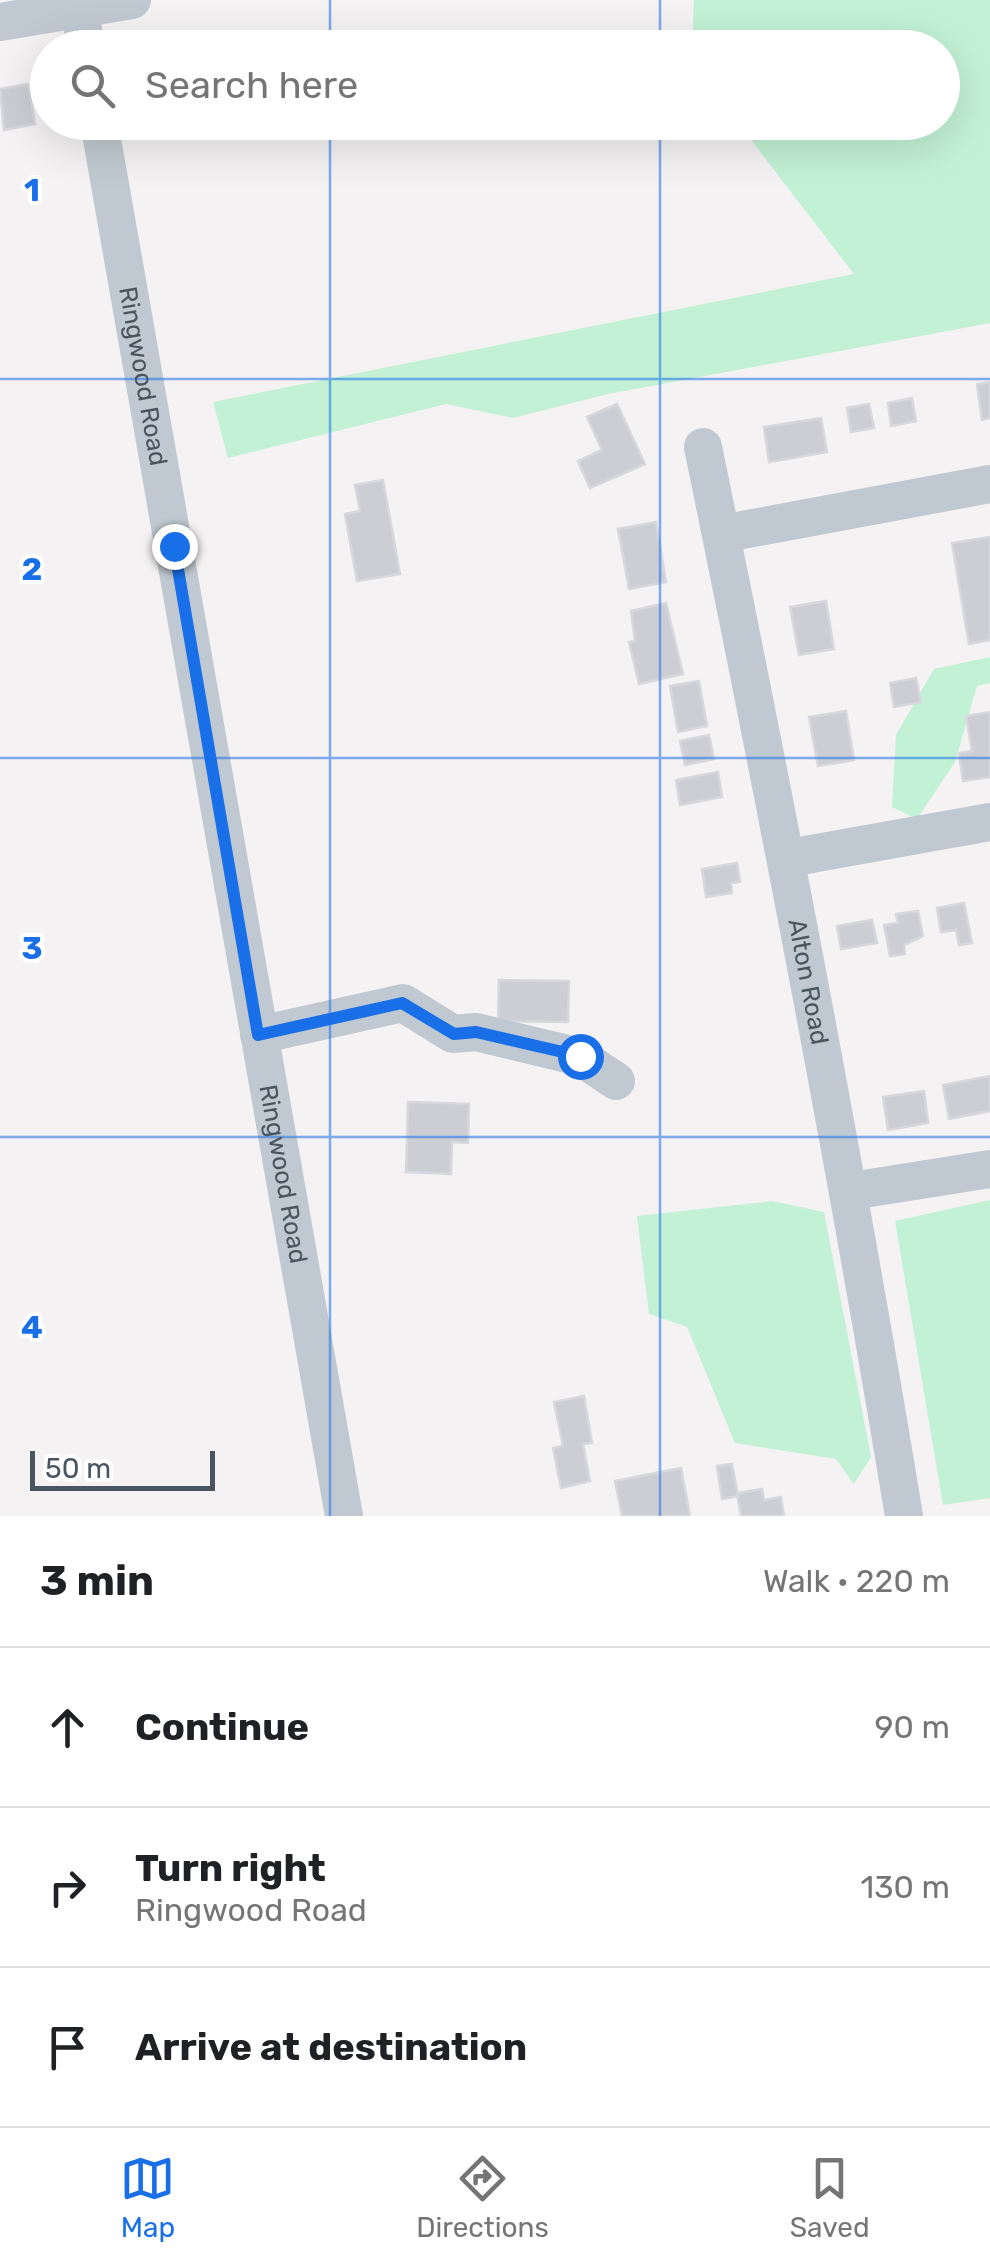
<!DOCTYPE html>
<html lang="en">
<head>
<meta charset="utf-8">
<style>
  body { margin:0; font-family:Rubik,sans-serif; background:#f2f2f2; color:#202124 }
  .scale { position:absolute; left:30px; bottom:25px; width:185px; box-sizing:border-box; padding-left:10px; border:5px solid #495560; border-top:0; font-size:28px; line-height:35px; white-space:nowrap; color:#495560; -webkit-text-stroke:8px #fff; paint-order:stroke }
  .stop { position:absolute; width:30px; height:30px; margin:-22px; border:8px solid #196fe8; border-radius:50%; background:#fff }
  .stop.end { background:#196fe8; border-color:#fff; box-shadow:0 2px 10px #0008 }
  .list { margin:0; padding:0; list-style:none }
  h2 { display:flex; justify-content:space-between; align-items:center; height:130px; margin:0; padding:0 40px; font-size:42px }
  h2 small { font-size:32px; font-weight:400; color:#757577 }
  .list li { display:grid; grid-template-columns:65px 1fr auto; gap:30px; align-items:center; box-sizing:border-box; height:160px; padding:0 40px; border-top:2px solid #e0e0e0 }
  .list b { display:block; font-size:38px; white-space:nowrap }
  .list p { margin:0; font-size:32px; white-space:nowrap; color:#757577 }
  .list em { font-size:32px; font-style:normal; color:#757577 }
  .icon { flex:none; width:55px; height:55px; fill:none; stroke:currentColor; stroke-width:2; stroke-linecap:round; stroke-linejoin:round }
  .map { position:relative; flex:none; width:990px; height:1516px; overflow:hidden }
  .search { position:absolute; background:#fff; box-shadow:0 10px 40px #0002; left:30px; right:30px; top:30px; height:110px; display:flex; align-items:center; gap:25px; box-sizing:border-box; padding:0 35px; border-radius:55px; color:#757577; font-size:38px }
  .sheet { height:610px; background:#fff }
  nav { display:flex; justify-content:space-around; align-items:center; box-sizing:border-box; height:140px; border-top:2px solid #e0e0e0; background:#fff; font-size:28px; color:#757577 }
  nav a { display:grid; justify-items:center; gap:5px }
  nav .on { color:#196fe8 }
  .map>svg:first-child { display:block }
  .green { fill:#c2f1d5 }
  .building { fill:#ccced4; stroke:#d6d8dd; stroke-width:2.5 }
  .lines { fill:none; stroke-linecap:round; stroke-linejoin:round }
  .minor { stroke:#c0c9d1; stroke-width:38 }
  .route { stroke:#196fe8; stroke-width:12 }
  .grid { fill:none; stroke:#196fe8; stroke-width:2.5; stroke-opacity:0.55 }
  .labels { text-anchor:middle; stroke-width:8; stroke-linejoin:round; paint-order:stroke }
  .street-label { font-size:25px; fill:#495560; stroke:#fff }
  .grid-label { font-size:32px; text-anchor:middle; font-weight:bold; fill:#196fe8; stroke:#fff; stroke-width:8; stroke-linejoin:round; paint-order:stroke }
</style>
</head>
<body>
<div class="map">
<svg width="990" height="1516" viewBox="0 0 990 1516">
  <rect width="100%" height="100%" fill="#f4f2f2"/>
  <g class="green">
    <polygon points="694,0 990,0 990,323 608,394 513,418 446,404 228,458 213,402 854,274 738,123 942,122 942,48 692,47"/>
    <polygon points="990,657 990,683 977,686 955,762 917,819 892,807 896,735 934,669"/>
    <polygon points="990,1200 990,1498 943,1505 895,1221"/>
    <polygon points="772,1201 824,1212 871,1457 854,1484 836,1459 735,1443 687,1327 649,1314 637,1216"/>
  </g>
  <g class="building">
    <polygon points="28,84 35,124 4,130 0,89"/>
    <polygon points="990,382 990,418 982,420 977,384"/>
    <polygon points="912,398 916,421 891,426 888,403"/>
    <polygon points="617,404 645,464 590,488 578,461 602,450 587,417"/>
    <polygon points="869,404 874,428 851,432 847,408"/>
    <polygon points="821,418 827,452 769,462 764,427"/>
    <polygon points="383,480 400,574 357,581 345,514 360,511 355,485"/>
    <polygon points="656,522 666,582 629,589 618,529"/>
    <polygon points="990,537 990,640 969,644 952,543"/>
    <polygon points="826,601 834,649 799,655 790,607"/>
    <polygon points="666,603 683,674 639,684 629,642 635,641 631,611"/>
    <polygon points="916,678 921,702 894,707 890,683"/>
    <polygon points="699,681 707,726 678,732 670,686"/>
    <polygon points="846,711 854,760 818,766 809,717"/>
    <polygon points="990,712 990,777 963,781 959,753 972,751 966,716"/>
    <polygon points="709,735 714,759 685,765 680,741"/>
    <polygon points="718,772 722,797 680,805 676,780"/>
    <polygon points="737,863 740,882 731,883 732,893 706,897 702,869"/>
    <polygon points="964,903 972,943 959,945 956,930 941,932 937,908"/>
    <polygon points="918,911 923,936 904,945 905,954 890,956 884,925 898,923 896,914"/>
    <polygon points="872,920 877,943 841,949 837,926"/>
    <polygon points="499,980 569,981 568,1022 498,1021"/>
    <polygon points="990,1076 990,1111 949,1119 943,1085"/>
    <polygon points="924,1091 928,1123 888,1130 883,1097"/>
    <polygon points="408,1102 469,1104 468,1143 452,1142 451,1174 406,1172"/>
    <polygon points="584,1396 592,1443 583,1444 590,1481 561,1488 553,1448 563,1446 554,1402"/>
    <polygon points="732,1464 738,1496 722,1499 717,1466"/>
    <polygon points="681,1468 690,1516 622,1516 615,1481"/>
    <polygon points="762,1489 764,1500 781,1497 784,1516 741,1516 737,1493"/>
  </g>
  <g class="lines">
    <g class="minor">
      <polyline points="78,0 86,48"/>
      <polyline points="0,22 132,0"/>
      <path id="s1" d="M99 122 344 1516"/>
      <path id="s2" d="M703 447C776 802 845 1158 904 1516"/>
      <polyline points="721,534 990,484"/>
      <polyline points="789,858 990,822"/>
      <polyline points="259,1035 403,1003 453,1034 476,1032 580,1057 616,1081"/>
      <polyline points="851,1191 990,1169"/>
    </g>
  </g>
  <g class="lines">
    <polyline class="route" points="174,546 258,1035 402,1003 454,1034 476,1032 580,1056"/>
  </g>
  <path class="grid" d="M330 0V48M660 0V48M330 122V1516M660 122V1516M0 379H990M0 758H990M0 1137H990"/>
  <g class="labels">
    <g class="street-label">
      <text dy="9" stroke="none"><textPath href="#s1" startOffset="258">Ringwood Road</textPath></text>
      <text dy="9" stroke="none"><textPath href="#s2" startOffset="545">Alton Road</textPath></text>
      <text dy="9" stroke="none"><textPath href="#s1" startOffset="1068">Ringwood Road</textPath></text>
    </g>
  </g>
  <g class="grid-label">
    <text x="32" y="201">1</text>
    <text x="32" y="580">2</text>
    <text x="32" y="959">3</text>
    <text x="32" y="1338">4</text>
  </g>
</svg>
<div class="scale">50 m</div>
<div class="stop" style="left:580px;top:1056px"></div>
<div class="stop end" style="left:174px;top:546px"></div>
<div class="search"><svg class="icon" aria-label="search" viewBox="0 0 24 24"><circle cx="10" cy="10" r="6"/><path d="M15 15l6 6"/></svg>Search here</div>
</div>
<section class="sheet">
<h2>3 min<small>Walk · 220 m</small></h2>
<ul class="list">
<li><svg class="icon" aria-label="ahead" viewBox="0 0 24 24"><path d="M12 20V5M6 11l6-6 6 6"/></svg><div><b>Continue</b></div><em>90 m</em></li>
<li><svg class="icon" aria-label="right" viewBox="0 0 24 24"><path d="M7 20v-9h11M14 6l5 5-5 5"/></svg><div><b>Turn right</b><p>Ringwood Road</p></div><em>130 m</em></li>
<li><svg class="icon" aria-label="arrive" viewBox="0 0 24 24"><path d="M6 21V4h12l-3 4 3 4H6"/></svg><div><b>Arrive at destination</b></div></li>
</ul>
</section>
<nav>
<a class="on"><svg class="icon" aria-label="map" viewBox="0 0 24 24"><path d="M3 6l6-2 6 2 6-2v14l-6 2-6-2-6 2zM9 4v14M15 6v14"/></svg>Map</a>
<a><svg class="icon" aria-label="directions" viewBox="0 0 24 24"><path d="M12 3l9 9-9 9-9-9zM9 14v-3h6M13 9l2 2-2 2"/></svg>Directions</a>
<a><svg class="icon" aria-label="saved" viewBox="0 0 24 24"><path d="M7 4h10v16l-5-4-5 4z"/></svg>Saved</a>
</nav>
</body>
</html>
